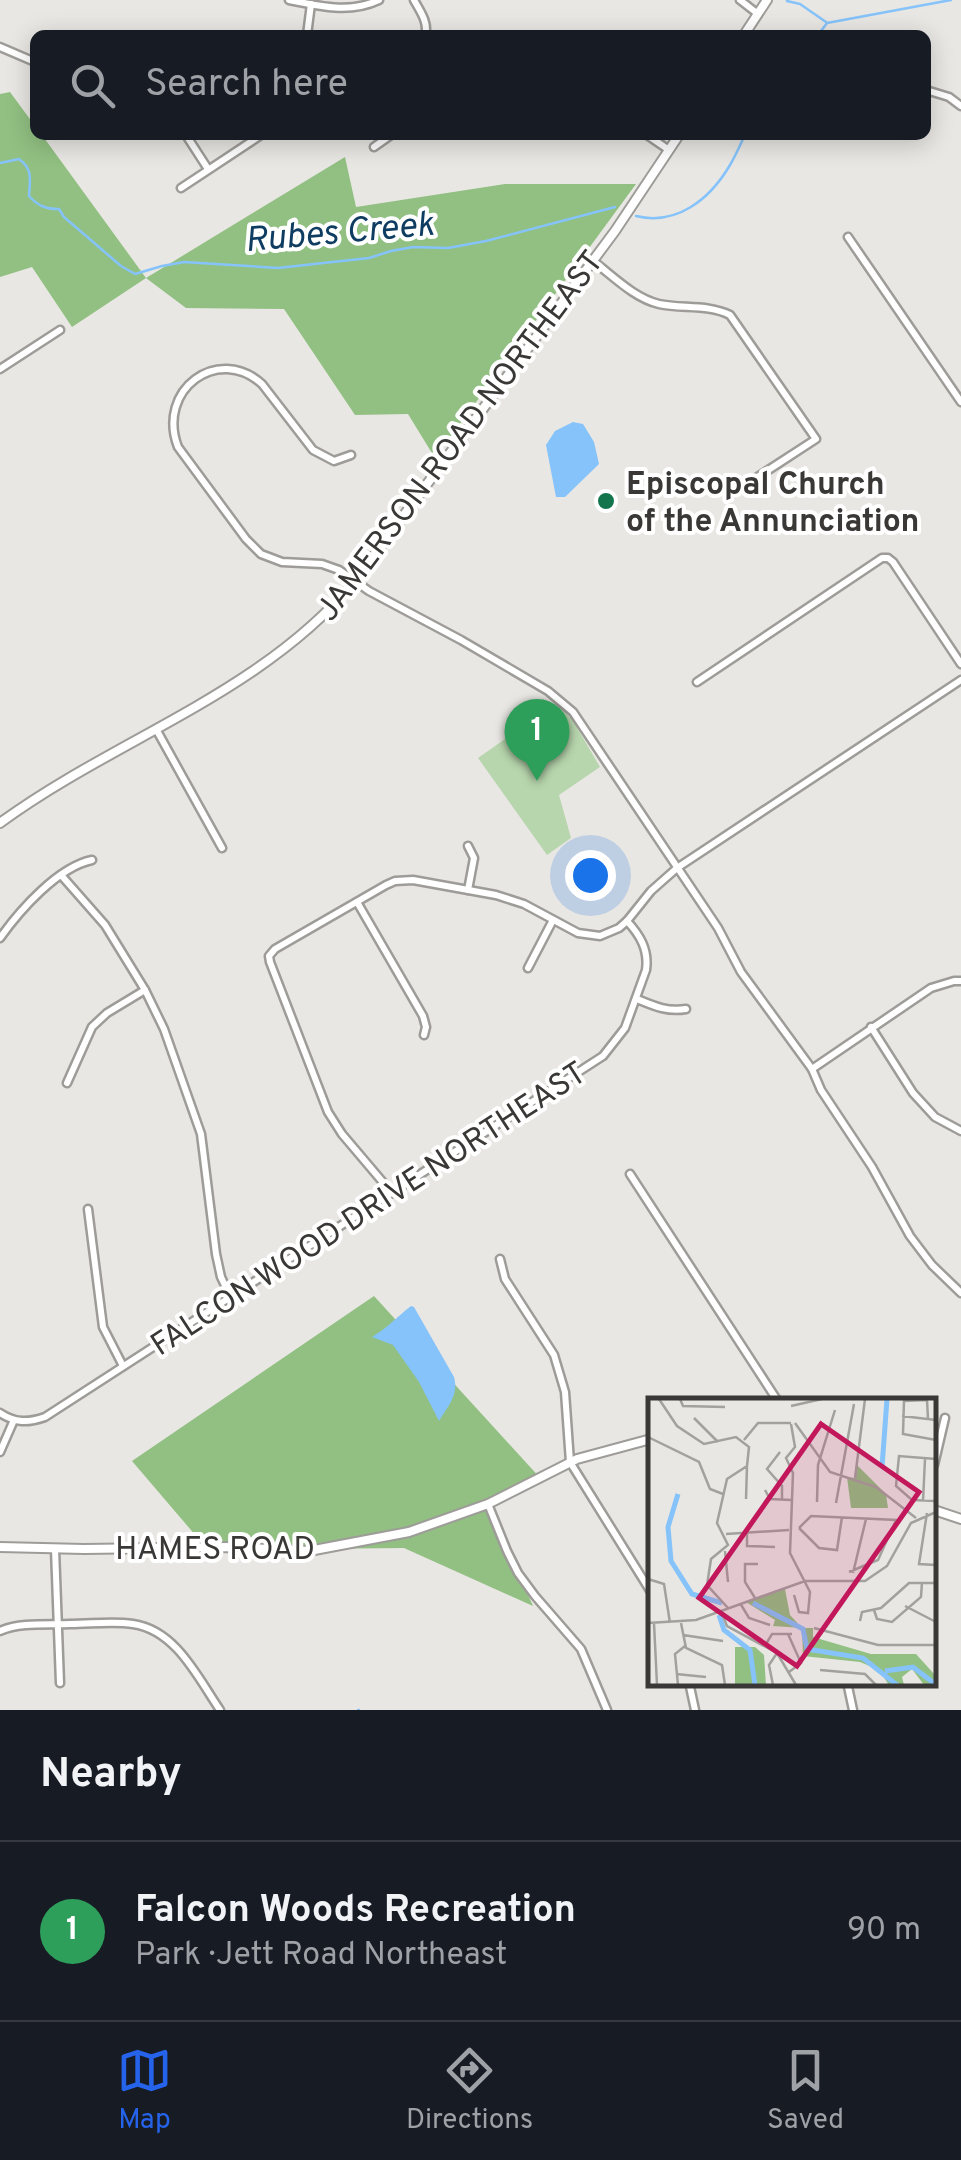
<!DOCTYPE html>
<html lang="en">
<head>
<meta charset="utf-8">
<style>
  body { margin:0; font-family:Overpass,sans-serif; background:#242831; color:#f1f3f6 }
  .you { position:absolute; left:590px; top:875px; width:35px; height:35px; margin:-25px; border:8px solid #fff; border-radius:50%; background:#1a73e8; box-shadow:0 0 0 15px #1a73e833 }
  .badge { display:grid; place-items:center; width:65px; height:65px; border-radius:50%; background:#2563eb; color:#fff; font-size:32px; font-weight:700 }
  .pin { position:absolute; translate:-50% -82px; filter:drop-shadow(0 2px 5px #0008) }
  .pin::after { content:''; position:absolute; top:52px; width:35px; height:30px; background:inherit; clip-path:polygon(0 0,100% 0,50% 100%) }
  .list { margin:0; padding:0; list-style:none }
  h2 { display:flex; justify-content:space-between; align-items:center; height:130px; margin:0; padding:0 40px; font-size:42px }
  h2 small { font-size:32px; font-weight:400; color:#9ea1a6 }
  .list li { display:grid; grid-template-columns:65px 1fr auto; gap:30px; align-items:center; box-sizing:border-box; height:180px; padding:0 40px; border-top:2px solid #363941 }
  .list b { display:block; font-size:38px; white-space:nowrap }
  .list p { margin:0; font-size:32px; white-space:nowrap; color:#9ea1a6 }
  .list em { font-size:32px; font-style:normal; color:#9ea1a6 }
  .icon { flex:none; width:55px; height:55px; fill:none; stroke:currentColor; stroke-width:2; stroke-linecap:round; stroke-linejoin:round }
  .map { position:relative; flex:none; width:961px; height:1710px; overflow:hidden }
  .search { position:absolute; background:#171b24; box-shadow:0 5px 25px #0003; left:30px; right:30px; top:30px; height:110px; display:flex; align-items:center; gap:25px; box-sizing:border-box; padding:0 35px; border-radius:15px; color:#9ea1a6; font-size:38px }
  .sheet { height:310px; background:#171b24 }
  nav { display:flex; justify-content:space-around; align-items:center; box-sizing:border-box; height:140px; border-top:2px solid #363941; background:#171b24; font-size:28px; color:#9ea1a6 }
  nav a { display:grid; justify-items:center; gap:5px }
  nav .on { color:#2563eb }
  .map>svg:first-child { display:block }
  .green { fill:#b7d6ad }
  .forest { fill:#91c082 }
  .water { fill:#85c3fa }
  .lines { fill:none; stroke-linecap:round; stroke-linejoin:round }
  .stream { stroke:#85c3fa; stroke-width:2.5 }
  .minor-casing { stroke:#9e9c98; stroke-width:11 }
  .tertiary-casing { stroke:#9e9c98; stroke-width:12 }
  .minor { stroke:#fff; stroke-width:6 }
  .tertiary { stroke:#fff; stroke-width:8 }
  .poi-dot { fill:#12754c; stroke:#fff; stroke-width:4 }
  .labels { text-anchor:middle; stroke-width:8; stroke-linejoin:round; paint-order:stroke }
  .street-label { font-size:32px; fill:#393837; stroke:#fff }
  .poi-label { font-size:32px; font-weight:bold; fill:#393837; stroke:#fff; text-anchor:start }
  .water-label { font-size:35px; font-style:italic; fill:#0f3d61; stroke:#fff }
  .inset-river { fill:none; stroke:#85c3fa; stroke-width:5 }
  .inset-road { fill:none; stroke:#a3a19e; stroke-width:2.5 }
  .view { fill:#c2185b; fill-opacity:0.15; stroke:#c2185b; stroke-width:5 }
  .inset-edge { fill:none; stroke:#393837; stroke-width:5 }
</style>
</head>
<body>
<div class="map">
<svg width="961" height="1710" viewBox="0 0 961 1710">
  <rect width="100%" height="100%" fill="#e9e7e3"/>
  <polygon class="green" points="555,704 572,719 600,767 559,795 571,838 547,855 478,758"/>
  <g class="forest">
    <polygon points="10,92 35,126 35,135 42,135 146,278 345,157 356,207 505,184 636,184 435,458 408,414 355,415 284,309 186,308 146,278 72,327 32,267 0,277 0,94"/>
    <polygon points="374,1296 542,1480 488,1507 533,1606 404,1548 208,1550 132,1461"/>
  </g>
  <g class="water">
    <polygon points="573,422 583,424 594,442 599,464 565,497 556,497 546,445 555,431"/>
    <path d="M411 1306 414 1307 454 1377C459 1395 448 1406 439 1421L419 1382 393 1345 372 1337C387 1328 397 1317 411 1306Z"/>
  </g>
  <g class="lines">
    <g class="stream">
      <polyline points="787,1 800,4 826,22"/>
      <polyline points="818,35 827,23 951,0"/>
      <path d="M0 163 19 159C33 169 30 180 29 196 38 206 46 209 59 209L64 217 121 266 135 274 162 266 184 262 278 268 369 258 391 251 413 247 448 248 486 241 615 207"/>
      <path d="M636 216C677 226 710 199 730 165 736 155 740 145 745 135"/>
      <polyline points="358,1710 359,1710"/>
    </g>
    <g class="minor-casing">
      <g id="minor">
        <path d="M289 0C320 6 349 14 379 0"/>
        <path d="M414 0C420 11 429 23 425 35"/>
        <polyline points="740,0 758,14"/>
        <polyline points="307,35 311,4"/>
        <polyline points="0,47 35,62"/>
        <polyline points="926,90 949,97 961,106"/>
        <polyline points="186,135 208,169"/>
        <polyline points="647,135 669,150"/>
        <polyline points="374,147 391,135"/>
        <polyline points="181,188 261,135"/>
        <polyline points="848,237 961,402"/>
        <path d="M593 261C613 276 634 298 659 304 682 309 708 304 730 315L816 439 730 495"/>
        <polyline points="0,369 60,330"/>
        <path d="M351 455 334 461 313 450 262 384C218 344 156 390 178 447L246 539 261 554 282 562 322 564 339 570 369 591 461 640 548 691 573 712 718 928 741 972 812 1069 821 1090 872 1167 910 1236 932 1265 961 1293"/>
        <polyline points="697,682 882,558 888,558 893,562 961,664"/>
        <polyline points="156,729 222,848"/>
        <polyline points="468,846 474,858 468,890"/>
        <polyline points="61,875 105,925 145,990 164,1029 201,1134 216,1254 221,1277 230,1296"/>
        <polyline points="357,902 423,1016 426,1027 424,1035"/>
        <path d="M0 938C20 910 58 867 92 860"/>
        <polyline points="528,968 553,920"/>
        <path d="M637 999C654 1006 667 1012 686 1009"/>
        <polyline points="871,1027 913,1093 935,1117 961,1131"/>
        <polyline points="812,1069 931,988 954,981 961,981"/>
        <polyline points="67,1083 92,1027 107,1013 145,990"/>
        <polyline points="630,1174 777,1400"/>
        <polyline points="392,1193 342,1134 328,1112 270,962 269,956 275,949 386,885 395,881 413,880 496,895 524,904 578,933 600,936 619,928 627,921 651,891 677,868 961,680"/>
        <polyline points="88,1209 103,1327 123,1366"/>
        <polyline points="500,1259 505,1279 554,1355 565,1392 570,1462 651,1592"/>
        <path d="M0 1413C15 1423 28 1423 45 1417L603 1056 625 1028 646 970C649 950 640 935 627 921"/>
        <polyline points="0,1452 14,1420"/>
        <polyline points="934,1465 945,1418"/>
        <polyline points="488,1504 507,1551 518,1573 535,1596 581,1649 607,1710"/>
        <polyline points="55,1549 60,1683"/>
        <path d="M0 1631C21 1622 48 1625 70 1624 91 1624 113 1621 133 1624 176 1630 198 1678 220 1710"/>
        <polyline points="689,1682 695,1710"/>
        <polyline points="847,1682 853,1710"/>
      </g>
    </g>
    <g class="tertiary-casing">
      <g id="tertiary">
        <polyline points="744,35 767,0"/>
        <path d="M0 823C116 738 261 694 355 581L615 231 679 135"/>
        <polyline points="934,1510 961,1519"/>
        <polyline points="0,1547 84,1549 229,1547 309,1551 409,1532 488,1504 577,1459 651,1439"/>
      </g>
    </g>
    <use href="#minor" class="minor"/>
    <use href="#tertiary" class="tertiary"/>
  </g>
  <circle class="poi-dot" cx="606" cy="501" r="10"/>
  <g class="labels">
    <g class="street-label">
      <text transform="translate(459 435) rotate(-53)" y="11">JAMERSON ROAD NORTHEAST</text>
      <text transform="translate(368 1208) rotate(-33)" y="11">FALCON WOOD DRIVE NORTHEAST</text>
      <text x="215" y="1559">HAMES ROAD</text>
    </g>
    <g class="poi-label">
      <text x="626" y="494">Episcopal Church<tspan x="626" dy="37">of the Annunciation</tspan></text>
    </g>
    <g class="water-label">
      <text transform="translate(339 231) rotate(-5)" y="12">Rubes Creek</text>
    </g>
  </g>
  <g transform="translate(648 1398)">
    <rect width="288" height="288" fill="#e9e7e3"/>
    <path d="M209 67 238 96 240 110H203L199 79 207 80ZM137 191 142 217 154 230H165V239L223 256H268L287 277V287H276L264 271 254 279 256 287H241L231 272 212 264 155 258 154 230 125 228 127 222 98 204ZM87 249H107L116 257 118 287H87Z" fill="#91c082"/>
    <path class="inset-river" d="M234 69 239 1M30 96 20 129 23 163 44 196 74 205M105 205 155 231 159 251 215 260 249 287M71 217 76 232 102 252 107 287M237 273 265 269 287 286"/>
    <path class="inset-road" d="M11 1 29 28 56 46 88 39 101 49 99 68 79 81 69 125 80 147 63 161 59 187 80 210M32 1 35 8 77 9M143 8 174 1M254 18 288 22M46 20 70 44M280 21 279 2 256 3 255 36 288 42M147 25 182 74 228 89 268 120M143 26 147 49 138 60 145 75 142 155 162 194 160 215 151 214 146 197M0 39 51 64 62 91 75 96M96 42 110 25H143M132 54 119 71 134 88V102M288 61 251 58 248 88 264 102 288 103M207 80 217 1M117 92 122 101 143 102M98 101 99 68M275 103 277 61M169 104 170 67 187 12M188 105 206 6M279 115 271 166 288 167M151 130 163 118 248 122 230 162 201 174M151 130 171 150 189 152 194 119M99 131V148L127 149M78 136 141 132M77 153 80 184M205 175 218 121M0 181 16 186 22 225M107 200 97 184V166H110M92 205 101 220 122 227M257 208 288 224M226 212 229 221 244 224 273 199 274 184M73 213 79 228 129 255 148 287M212 223 214 214 233 210 261 185H288M0 225 48 222 157 183H217L239 168 263 125 288 114M6 225 9 287M33 225 38 250 74 267 77 287M166 230 230 247H288M140 236 153 265 141 274M35 237 75 243M118 246 124 236H144M172 272 217 276 228 287M28 276 58 279M30 287 27 256 37 248M125 287 121 267 129 255"/>
    <path class="view" d="M173 26 271 94 149 268 51 200Z"/>
    <rect width="288" height="288" class="inset-edge"/>
  </g>
</svg>
<div class="you"></div>
<div class="pin badge" style="left:537px;top:781px;background:#2e9e5b">1</div>
<div class="search"><svg class="icon" aria-label="search" viewBox="0 0 24 24"><circle cx="10" cy="10" r="6"/><path d="M15 15l6 6"/></svg>Search here</div>
</div>
<section class="sheet">
<h2>Nearby<small></small></h2>
<ul class="list">
<li><span class="badge" style="background:#2e9e5b">1</span><div><b>Falcon Woods Recreation</b><p>Park · Jett Road Northeast</p></div><em>90 m</em></li>
</ul>
</section>
<nav>
<a class="on"><svg class="icon" aria-label="map" viewBox="0 0 24 24"><path d="M3 6l6-2 6 2 6-2v14l-6 2-6-2-6 2zM9 4v14M15 6v14"/></svg>Map</a>
<a><svg class="icon" aria-label="directions" viewBox="0 0 24 24"><path d="M12 3l9 9-9 9-9-9zM9 14v-3h6M13 9l2 2-2 2"/></svg>Directions</a>
<a><svg class="icon" aria-label="saved" viewBox="0 0 24 24"><path d="M7 4h10v16l-5-4-5 4z"/></svg>Saved</a>
</nav>
</body>
</html>
